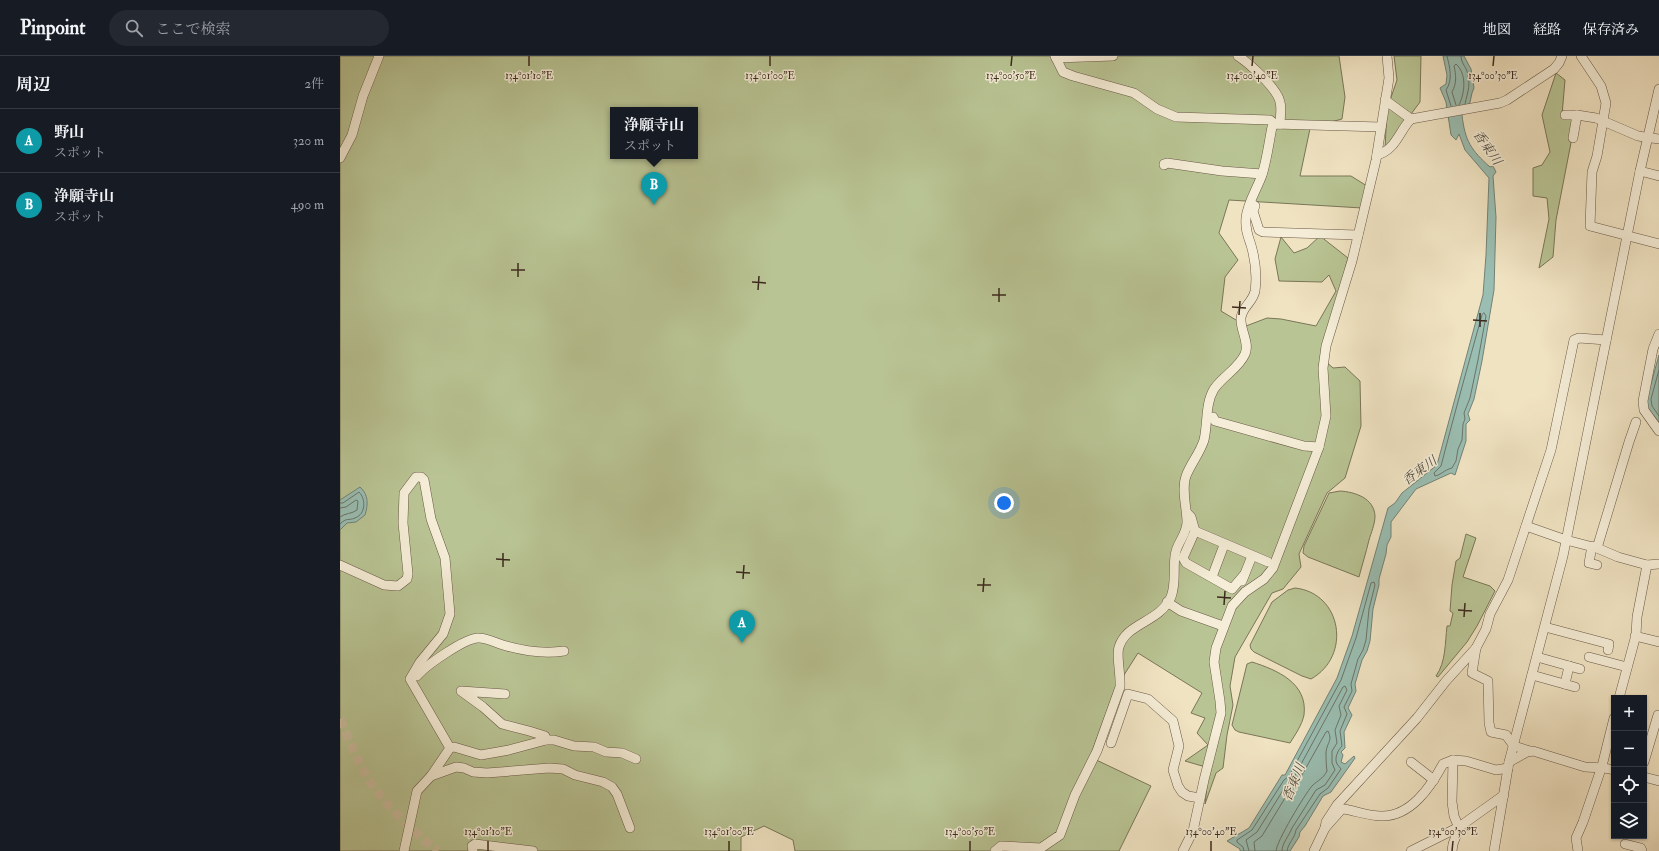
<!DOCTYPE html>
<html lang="ja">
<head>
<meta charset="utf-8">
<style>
  body { margin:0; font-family:"IM FELL Double Pica","Noto Serif JP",serif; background:#242831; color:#f1f3f6 }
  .controls { position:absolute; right:12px; bottom:12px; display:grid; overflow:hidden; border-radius:0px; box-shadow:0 1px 3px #0004 }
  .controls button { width:36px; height:36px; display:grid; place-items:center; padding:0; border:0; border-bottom:1px solid #363941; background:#171b24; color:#f1f3f6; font:20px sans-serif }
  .you { position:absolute; left:664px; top:447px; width:14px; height:14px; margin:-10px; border:3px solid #fff; border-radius:50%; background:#1a73e8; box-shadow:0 0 0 6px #1a73e833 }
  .badge { display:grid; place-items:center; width:26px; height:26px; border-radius:50%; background:#0b8043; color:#fff; font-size:13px; font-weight:700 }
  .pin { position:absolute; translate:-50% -33px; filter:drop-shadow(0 1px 2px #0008) }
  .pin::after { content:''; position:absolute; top:21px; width:14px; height:12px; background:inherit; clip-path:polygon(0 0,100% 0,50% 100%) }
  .popup { position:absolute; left:270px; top:51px; width:88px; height:52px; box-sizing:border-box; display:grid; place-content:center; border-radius:0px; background:#171b24; filter:drop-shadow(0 1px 3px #0005); font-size:13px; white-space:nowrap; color:#9ea1a6 }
  .popup b { font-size:15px; color:#f1f3f6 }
  .popup::after { content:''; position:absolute; left:50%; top:100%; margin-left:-8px; border:8px solid transparent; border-top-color:#171b24 }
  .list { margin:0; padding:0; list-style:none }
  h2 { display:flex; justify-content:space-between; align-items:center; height:52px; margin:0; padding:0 16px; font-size:17px }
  h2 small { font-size:13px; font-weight:400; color:#9ea1a6 }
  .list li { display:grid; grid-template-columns:26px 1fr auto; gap:12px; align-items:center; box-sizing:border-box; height:64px; padding:0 16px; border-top:1px solid #363941 }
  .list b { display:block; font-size:15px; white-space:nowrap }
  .list p { margin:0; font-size:13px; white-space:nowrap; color:#9ea1a6 }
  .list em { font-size:13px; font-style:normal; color:#9ea1a6 }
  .icon { flex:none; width:22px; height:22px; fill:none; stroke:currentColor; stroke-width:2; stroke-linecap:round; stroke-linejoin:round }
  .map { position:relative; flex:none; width:1319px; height:795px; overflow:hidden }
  header { display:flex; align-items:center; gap:24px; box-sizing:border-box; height:56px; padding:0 20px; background:#171b24; border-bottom:1px solid #363941 }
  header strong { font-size:19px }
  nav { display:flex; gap:22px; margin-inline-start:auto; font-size:14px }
  .search { width:280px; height:36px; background:#242831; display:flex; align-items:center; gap:10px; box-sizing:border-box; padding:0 14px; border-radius:22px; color:#9ea1a6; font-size:15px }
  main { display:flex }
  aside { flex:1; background:#171b24 }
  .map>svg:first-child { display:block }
  .green { fill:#b9c494; stroke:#7a7658; fill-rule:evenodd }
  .water { fill:#9abeb2; stroke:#748276 }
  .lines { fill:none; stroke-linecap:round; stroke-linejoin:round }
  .shore { stroke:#6b7468; stroke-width:1 }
  .minor-tunnel { stroke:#ccbea1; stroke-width:9; stroke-dasharray:9 4.5; stroke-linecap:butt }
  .minor-casing { stroke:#695846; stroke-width:10 }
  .minor { stroke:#f5edd7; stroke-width:9 }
  .ticks { fill:none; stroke:#3c291d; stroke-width:1.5 }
  .labels { text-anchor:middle; stroke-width:3; stroke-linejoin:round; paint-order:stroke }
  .water-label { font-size:13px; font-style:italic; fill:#544e42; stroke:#f5edd7 }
  .ticks-label { font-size:10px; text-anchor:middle; fill:#3c291d; stroke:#f5edd7; stroke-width:3; stroke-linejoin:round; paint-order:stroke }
</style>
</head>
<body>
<header>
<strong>Pinpoint</strong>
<div class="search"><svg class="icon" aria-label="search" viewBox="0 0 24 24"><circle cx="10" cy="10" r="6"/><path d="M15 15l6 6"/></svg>ここで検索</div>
<nav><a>地図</a><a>経路</a><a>保存済み</a></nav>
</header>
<main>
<aside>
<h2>周辺<small>2件</small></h2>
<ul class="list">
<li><span class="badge" style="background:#0f9aa8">A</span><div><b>野山</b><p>スポット</p></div><em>320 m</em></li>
<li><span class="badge" style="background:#0f9aa8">B</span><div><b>浄願寺山</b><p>スポット</p></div><em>490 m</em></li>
</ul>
</aside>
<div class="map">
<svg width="1319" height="795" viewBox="0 0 1319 795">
  <rect width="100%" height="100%" fill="#f0e3c2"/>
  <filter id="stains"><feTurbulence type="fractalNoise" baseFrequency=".005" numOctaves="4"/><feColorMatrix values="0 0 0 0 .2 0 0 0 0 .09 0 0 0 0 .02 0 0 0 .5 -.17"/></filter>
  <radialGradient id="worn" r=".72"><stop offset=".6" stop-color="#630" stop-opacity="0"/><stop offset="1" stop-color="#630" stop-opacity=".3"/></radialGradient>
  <g class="green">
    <path d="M0 0H999L1005 41 1002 63 983 68H971L960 120H1011L1027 130 1022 152 889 144 879 177 898 204 885 221 881 255 906 270 927 262 941 263 976 270 996 235 989 219 982 226 939 225 935 203 941 181 954 197 967 192 980 180 1008 202 982 302 993 312 1005 311 1020 325 1021 370 1005 422 987 437 959 498 961 511 943 533 932 537 895 601 890 630 893 649 887 679 883 712 876 717 865 748 869 712 845 705 868 689 857 677 865 662 851 657 862 637 798 597 775 633 750 701 811 730 779 795H455L453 784 424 770 401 781V795H0ZM273 54H355V100H273Z"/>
    <polygon points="1054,0 1081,0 1080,46 1045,93 1047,53 1057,24"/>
    <polygon points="1216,17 1225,24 1222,59 1236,61 1216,164 1213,201 1199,212 1209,163 1207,142 1193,140 1193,112 1202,109 1210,96 1202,59"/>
    <path d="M1000 435C1015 436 1034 442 1035 460 1035 468 1031 477 1029 484 1026 497 1022 509 1019 521L968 501 963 497 964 490 989 437Z"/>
    <path d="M1126 478 1136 482 1123 521 1150 530 1155 535 1137 570 1127 586 1098 621 1096 620C1106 606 1105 587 1107 570H1110L1113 557 1110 555 1112 529 1116 505 1120 502Z"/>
    <path d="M955 532C1002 537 1012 600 971 623L962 620 914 596 911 593 910 589 932 546 948 534Z"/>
    <path d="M912 606C937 614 968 627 964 659 962 669 955 679 950 687L899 676 895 674 892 669 907 608Z"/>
  </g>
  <g class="water">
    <path d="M1103 0H1124L1131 13 1134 32 1132 37 1129 51 1122 59C1125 85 1131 94 1150 111L1153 110 1156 116 1153 120 1156 161 1154 234 1142 305 1134 343 1128 358 1130 364 1126 368V385L1115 419 1111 417 1076 433 1051 466V481L1047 489 1046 498 1039 523V529L1033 553 1030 585 1027 595 1022 604 1015 628 1016 635 1008 652 1012 659 1004 676 1005 692 1001 696 1003 699 1001 706 1005 708 1014 700 1015 702 1013 705 991 736 983 740 965 770 960 776 959 781 950 795H900V793L887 785 909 772 942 719H945L997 622 1012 580 1048 452 1055 447 1062 437 1097 409 1143 239 1146 199 1149 122 1125 94 1119 78 1116 84 1111 79 1106 46 1100 32 1106 28 1107 19Z"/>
    <polygon points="1319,299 1319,366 1307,351 1307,342"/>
    <path d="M20 431C29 439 28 449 25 459L16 466 7 467 0 474V444Z"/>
  </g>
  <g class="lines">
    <g class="shore">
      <path d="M1107 0C1110 12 1113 24 1106 34L1111 50"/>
      <path d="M1121 0C1121 6 1125 10 1127 15 1131 29 1128 34 1125 48"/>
      <path d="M1116 49 1112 36C1117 27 1116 19 1114 10L1116 8C1127 18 1125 37 1119 49"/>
      <path d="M1144 257 1146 260 1138 304 1130 342 1124 357 1125 363 1123 368 1122 384 1118 393 1116 405 1112 412C1104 414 1101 419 1095 420L1094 417 1101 410C1114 359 1128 309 1142 259Z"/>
      <polyline points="1319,314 1311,343 1312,350 1319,360"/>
      <path d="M0 447H3L19 436C26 443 26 458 15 462 8 465 7 461 0 468"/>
      <path d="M0 452 6 451 16 444 18 445 17 454C12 458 5 457 0 461"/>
      <path d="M904 795 903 791 897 786V784L912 774 944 724 949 720 1001 624 1016 582 1031 527 1034 526 1035 529 1029 553 1026 584 1023 594 1018 603 1011 628 1012 635 1004 651 1007 658 1000 675 1002 690C998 694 994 702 997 708 998 710 1000 711 1001 713L988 732 980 738 956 774C955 782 948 787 947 795"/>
      <path d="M909 795 906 784 917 776 947 728 953 723 1003 631 1005 630 1007 634 999 650 1001 659 995 674 997 687 992 695V707L995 714 985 729 976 734 952 772C949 780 942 787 942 795"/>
      <path d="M915 795 914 786 922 780 951 732 958 726 986 676 988 675C993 685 987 686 986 696 986 702 986 708 987 715 983 723 978 724 972 730 965 738 936 786 936 795"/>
    </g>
    <path class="minor-tunnel" d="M0 663C9 684 17 705 29 724 44 748 75 778 98 795"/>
    <g class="minor-casing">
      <g id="minor">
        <polyline points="715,0 723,16 733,20 794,37 817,53 836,61 930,64 935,68"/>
        <path d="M898 0C910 8 937 32 940 46 942 53 940 61 940 68"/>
        <polyline points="1241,0 1261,30 1266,47 1257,100 1252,116 1250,170 1319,188"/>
        <polyline points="716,2 773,0"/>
        <polyline points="1045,44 1071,63"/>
        <polyline points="1225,59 1237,59"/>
        <polyline points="1233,82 1237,59 1256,62 1298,80 1319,83"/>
        <path d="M1037 99C1056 94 1059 75 1071 63L1160 47 1167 44 1214 13 1219 7 1222 0"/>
        <polyline points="0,102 12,79 23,40 39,0"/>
        <polyline points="824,108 824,109 827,107 882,115 922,118"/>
        <polyline points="1300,115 1319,120"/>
        <polyline points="912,148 915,150 913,155 919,174 923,176 1018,179"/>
        <polyline points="1319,278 1313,293 1303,345 1304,354 1319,375"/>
        <polyline points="873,361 875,365 964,390 979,391"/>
        <polyline points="847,457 851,461 855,475 843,502 846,507 892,533 904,519"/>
        <polyline points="1186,470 1226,484 1257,492 1278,501 1307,509 1297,561 1296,579 1279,642"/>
        <polyline points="855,475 928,506"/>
        <polyline points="1252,490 1249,507 1257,509"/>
        <polyline points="1257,492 1289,386 1296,366"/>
        <polyline points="0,509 44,529 58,530 67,523 68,518 63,467 64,437 76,421 81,421 84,424 91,463 105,502 110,558 103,578 80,606 70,623 110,692 114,691 141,699 169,694 206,684 214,684 234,690 254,691 266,696 282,697 296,703"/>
        <polyline points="1307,509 1319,508"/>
        <polyline points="872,521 884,489"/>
        <polyline points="902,525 912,500"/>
        <polyline points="827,546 841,555 883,570"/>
        <polyline points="1205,571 1269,588 1268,594"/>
        <polyline points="1295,580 1319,586"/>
        <polyline points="1136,592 1132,617 1148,625 1149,667 1151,676 1166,679 1174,690 1190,695"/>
        <polyline points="1197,601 1240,613"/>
        <polyline points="1249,601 1287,611"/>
        <polyline points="1192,619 1235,631"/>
        <path d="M77 620C85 610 126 581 139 582 147 582 156 587 163 589 183 595 204 598 224 595"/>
        <polyline points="1225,628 1229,610"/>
        <polyline points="165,638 121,635 143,651 162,668 189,675 205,680 206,684"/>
        <polyline points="771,687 788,638 808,643 833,665 839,690 833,714 838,730 842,736 848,740 860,742"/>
        <polyline points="1071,706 1094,724"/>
        <path d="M1169 706 1187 696 1193 695 1245 711C1255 712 1264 711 1274 714"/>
        <polyline points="1304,706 1318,659"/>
        <polyline points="91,720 110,692"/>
        <polyline points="1304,721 1319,725"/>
        <polyline points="985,772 986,766 997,749 1077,662 1106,625 1136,592 1146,573 1150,558 1168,524 1211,394 1234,284 1239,282 1266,284"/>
        <polyline points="1285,788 1301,792 1302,795"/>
        <polyline points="64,795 77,735 91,720 116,711 124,712 133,716 147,717 209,712 223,713 235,719 263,726 272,731 277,738 290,772"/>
        <polyline points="133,795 132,790 135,788 193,795"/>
        <path d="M655 795 661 790 701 792 720 779 735 739 757 695 780 631C781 619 776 599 779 591 787 566 819 567 831 541 837 526 832 509 836 495 839 485 847 477 847 466 847 452 841 434 846 420 851 407 860 397 864 384 868 367 865 348 874 333 883 320 899 312 905 298 910 287 900 274 901 262 902 251 913 246 915 235 917 221 915 203 911 189 908 180 905 173 906 162 907 148 917 133 922 119 927 103 929 86 932 71L935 68 1041 71"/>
        <polyline points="843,795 853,775 864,724 881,657 880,645 874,606 876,592 892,550 905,536 924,523 933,512 979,391 986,360 983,312 986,290 1012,205 1036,104 1049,22 1047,0"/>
        <path d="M974 795 985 772 1001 754 1004 753C1016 755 1029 760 1041 760 1071 761 1091 730 1103 708L1113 704 1126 705 1156 714 1168 712"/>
        <polyline points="1071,795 1119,771 1164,739"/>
        <polyline points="1112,795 1113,788 1119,772 1114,760 1112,746 1113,704"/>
        <polyline points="1154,795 1169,706 1223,500 1300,115 1319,33"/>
        <polyline points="1238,795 1236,782 1243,766 1262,710 1274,662"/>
      </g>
    </g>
    <use href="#minor" class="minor"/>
  </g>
  <path class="ticks" d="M189 10V0M430 10V0M671 10 672 0M912 10 913 0M1153 10 1154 0M171 214H185M178 221V207M412 226 426 227M418 234 419 220M652 239H666M659 246V232M892 251 906 252M899 259 900 245M1133 264 1147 265M1140 271V257M156 503 170 504M163 511V497M396 516 410 517M403 523 404 509M637 529H651M643 536 644 522M877 541 891 542M884 549 885 535M1118 554 1132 555M1124 561 1125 547M148 795V785M389 795V785M630 795V785M871 795V785M1112 795 1113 785"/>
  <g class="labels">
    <g class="water-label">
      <text transform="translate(1148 91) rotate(55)" y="5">香東川</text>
      <text transform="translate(1079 414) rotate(-36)" y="5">香東川</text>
      <text transform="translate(953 726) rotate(-68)" y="5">香東川</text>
    </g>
  </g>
  <g class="ticks-label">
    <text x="189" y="23">134°01'10"E</text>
    <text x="430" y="23">134°01'00"E</text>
    <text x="671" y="23">134°00'50"E</text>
    <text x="912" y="23">134°00'40"E</text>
    <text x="1153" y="23">134°00'30"E</text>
    <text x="148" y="779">134°01'10"E</text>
    <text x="389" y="779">134°01'00"E</text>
    <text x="630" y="779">134°00'50"E</text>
    <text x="871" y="779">134°00'40"E</text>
    <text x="1113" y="779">134°00'30"E</text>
  </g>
  <rect width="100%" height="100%" filter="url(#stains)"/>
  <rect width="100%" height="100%" fill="url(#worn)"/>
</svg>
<div class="controls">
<button>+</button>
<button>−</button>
<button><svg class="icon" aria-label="locate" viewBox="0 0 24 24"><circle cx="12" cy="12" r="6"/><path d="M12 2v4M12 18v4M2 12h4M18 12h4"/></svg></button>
<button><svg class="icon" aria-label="layers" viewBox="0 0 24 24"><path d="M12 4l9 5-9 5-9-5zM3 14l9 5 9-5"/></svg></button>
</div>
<div class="you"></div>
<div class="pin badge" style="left:402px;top:587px;background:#0f9aa8">A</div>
<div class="pin badge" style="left:314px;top:149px;background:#0f9aa8">B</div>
<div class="popup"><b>浄願寺山</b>スポット</div>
</div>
</main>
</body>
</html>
